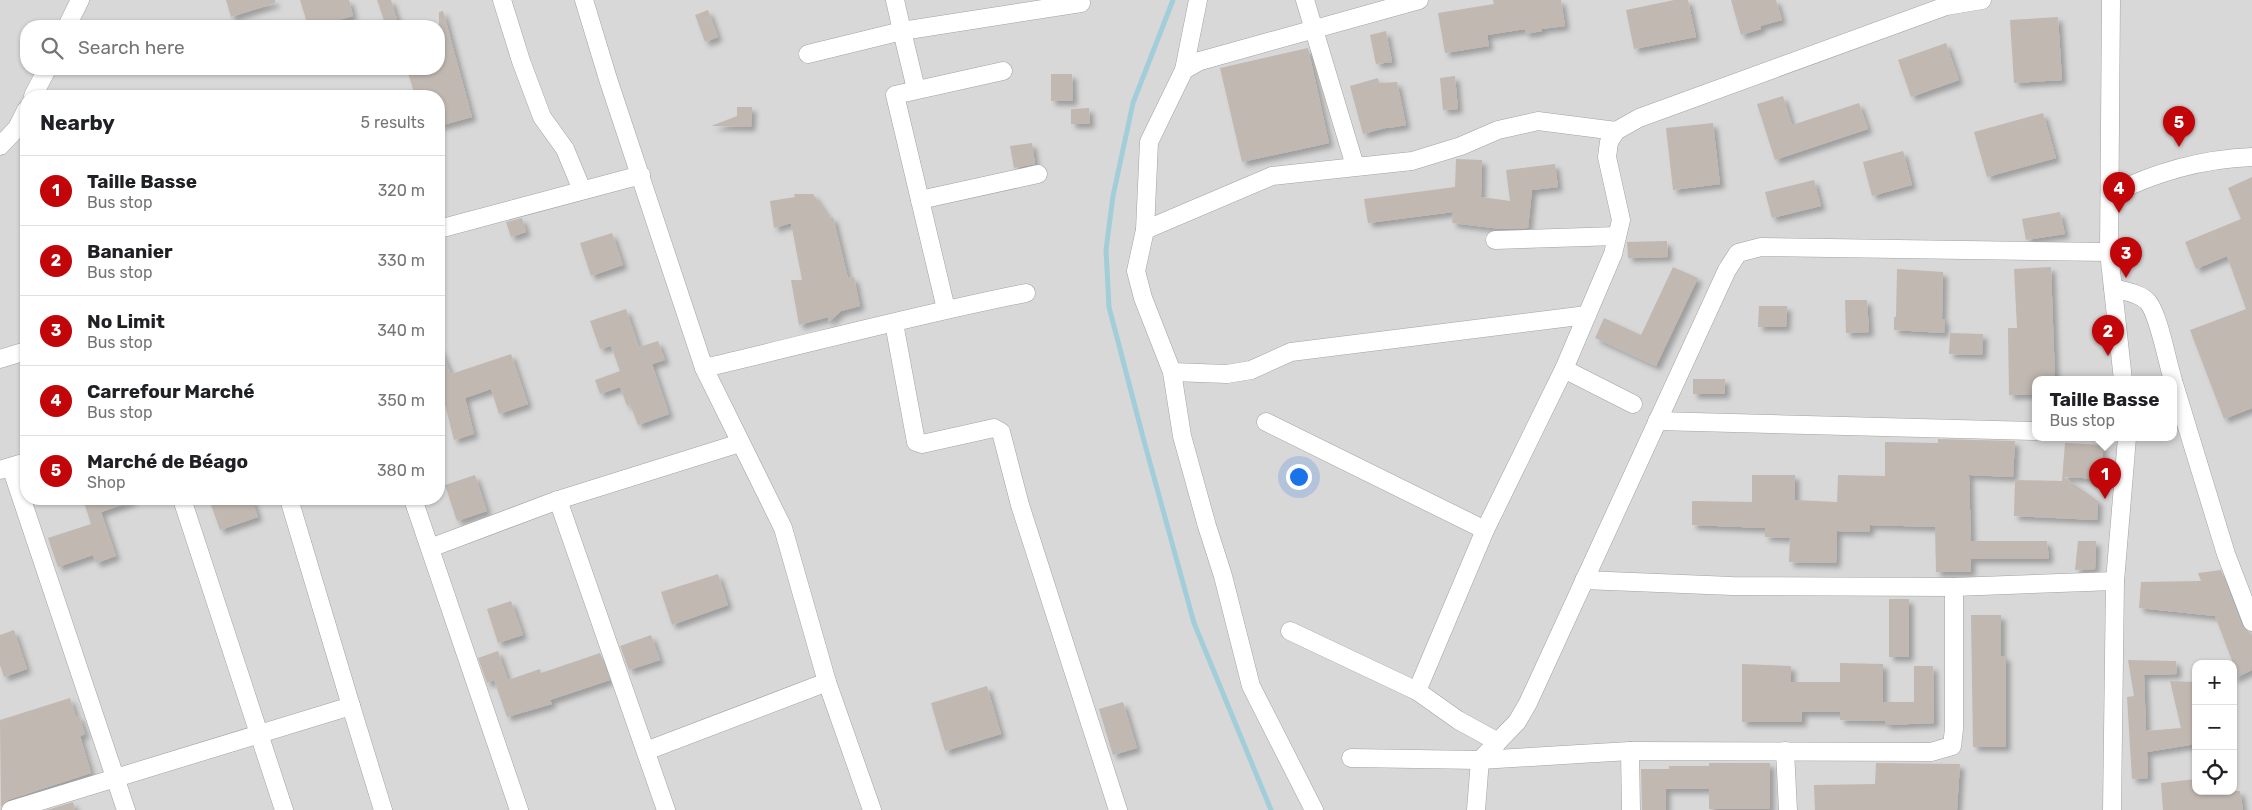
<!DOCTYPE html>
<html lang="en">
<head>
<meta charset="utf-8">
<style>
  body { margin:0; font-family:Rubik,sans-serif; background:#f6f6f6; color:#202124 }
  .controls { position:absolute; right:15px; bottom:15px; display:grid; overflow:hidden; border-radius:10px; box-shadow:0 1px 4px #0004 }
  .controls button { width:45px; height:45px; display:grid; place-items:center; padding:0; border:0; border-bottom:1px solid #e0e0e0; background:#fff; color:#202124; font:25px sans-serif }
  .you { position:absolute; left:1298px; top:476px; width:18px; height:18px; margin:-12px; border:4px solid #fff; border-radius:50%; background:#1a73e8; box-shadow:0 0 0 8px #1a73e833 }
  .badge { display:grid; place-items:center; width:32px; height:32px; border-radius:50%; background:#c10509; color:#fff; font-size:16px; font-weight:700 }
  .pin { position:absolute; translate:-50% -41px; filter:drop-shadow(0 1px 2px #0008) }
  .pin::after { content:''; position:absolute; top:26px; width:18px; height:15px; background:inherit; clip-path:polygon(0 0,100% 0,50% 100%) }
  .popup { position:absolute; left:2032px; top:376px; width:145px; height:65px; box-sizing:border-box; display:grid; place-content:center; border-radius:10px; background:#fff; filter:drop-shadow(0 1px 4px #0005); font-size:16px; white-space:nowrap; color:#757577 }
  .popup b { font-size:19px; color:#202124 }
  .popup::after { content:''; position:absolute; left:50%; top:100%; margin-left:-10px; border:10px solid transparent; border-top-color:#fff }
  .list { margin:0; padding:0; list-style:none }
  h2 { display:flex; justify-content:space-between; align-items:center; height:65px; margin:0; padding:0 20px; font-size:21px }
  h2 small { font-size:16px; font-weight:400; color:#757577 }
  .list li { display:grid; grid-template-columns:32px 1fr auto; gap:15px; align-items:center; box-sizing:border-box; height:70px; padding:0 20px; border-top:1px solid #e0e0e0 }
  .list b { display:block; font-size:19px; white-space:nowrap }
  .list p { margin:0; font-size:16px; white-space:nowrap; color:#757577 }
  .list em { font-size:16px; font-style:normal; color:#757577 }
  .icon { flex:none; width:28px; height:28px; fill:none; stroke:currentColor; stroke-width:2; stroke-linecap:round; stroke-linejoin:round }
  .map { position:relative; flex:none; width:2252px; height:810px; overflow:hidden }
  .search { position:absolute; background:#fff; box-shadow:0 1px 4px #0004; left:20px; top:20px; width:425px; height:55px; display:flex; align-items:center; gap:12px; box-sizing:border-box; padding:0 18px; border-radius:20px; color:#757577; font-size:19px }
  .panel { position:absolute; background:#fff; box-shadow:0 1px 4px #0004; left:20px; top:90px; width:425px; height:415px; border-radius:20px }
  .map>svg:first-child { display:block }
  .residential { fill:#d9d8d8; fill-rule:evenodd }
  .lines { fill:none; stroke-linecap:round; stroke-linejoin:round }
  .stream { stroke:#a2ceda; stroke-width:5 }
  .building { fill:#c1b8b1; filter:url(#shadow) }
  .minor-casing { stroke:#a2a2a2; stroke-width:19 }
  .minor { stroke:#fff; stroke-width:18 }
</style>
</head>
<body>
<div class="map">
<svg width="2252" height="810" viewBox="0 0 2252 810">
  <defs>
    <filter id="shadow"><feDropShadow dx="4.5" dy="4.5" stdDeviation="2.5" flood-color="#0004"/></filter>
  </defs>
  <rect width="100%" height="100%" fill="#ede9e1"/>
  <path class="residential" d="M0 0H2252V810H0ZM26 26H439V69H26ZM26 96H439V499H26ZM2036 380H2174V438H2036ZM2196 664H2233V791H2196Z"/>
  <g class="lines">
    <polyline class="stream" points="1173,0 1133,103 1113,196 1106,250 1109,307 1144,441 1194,623 1271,810"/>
  </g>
  <g class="building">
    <polygon points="226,0 275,0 275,3 231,17"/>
    <polygon points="300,0 349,0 353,16 318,26 308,26"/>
    <polygon points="377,0 391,0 399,26 386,26"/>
    <polygon points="1493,0 1561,0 1565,26 1541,29 1542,31 1525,34 1525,29 1487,35 1489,46 1445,53 1438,13 1494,4"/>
    <polygon points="1674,0 1688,0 1696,37 1634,49 1626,10"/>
    <polygon points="1731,0 1776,0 1782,20 1760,26 1761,29 1741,35"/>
    <polygon points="708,10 718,37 705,42 695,15"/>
    <polygon points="443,11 472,117 439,126 439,96 415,96 407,69 439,69 439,12"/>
    <polygon points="2058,17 2062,80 2014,83 2010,20"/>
    <polygon points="1386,31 1392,62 1376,64 1370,35"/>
    <polygon points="1946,43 1959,80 1911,97 1898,60"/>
    <polygon points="1308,48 1329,143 1242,162 1220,68"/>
    <polygon points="1051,74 1072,74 1073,101 1051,101"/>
    <polygon points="1455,76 1458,109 1443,110 1440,78"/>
    <polygon points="1378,78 1379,83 1397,82 1406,125 1389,128 1389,127 1363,134 1350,86"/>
    <polygon points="1783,96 1792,125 1859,103 1868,129 1775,160 1757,104"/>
    <polygon points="737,107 752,107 751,127 711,126 737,116"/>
    <polygon points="1089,108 1090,124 1071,124 1071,109"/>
    <polygon points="2043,113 2056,158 1987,177 1974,132"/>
    <polygon points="1713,123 1720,184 1673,190 1666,128"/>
    <polygon points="1032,143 1035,164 1014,168 1010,146"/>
    <polygon points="1903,151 1912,185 1872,196 1863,162"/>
    <polygon points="1456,159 1482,160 1481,197 1510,201 1506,170 1555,164 1558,187 1532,190 1528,228 1501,229 1452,223 1453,212 1368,223 1364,199 1455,187"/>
    <polygon points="2252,177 2252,408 2224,419 2190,330 2246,309 2227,256 2196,269 2185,242 2241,219 2228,188"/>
    <polygon points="1814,180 1821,206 1772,218 1765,192"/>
    <polygon points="794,194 813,194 829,218 833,217 848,278 854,277 860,306 841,311 829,322 828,317 799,325 791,280 802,280 791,223 774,228 770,201 795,197"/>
    <polygon points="2060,212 2065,234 2026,240 2022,219"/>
    <polygon points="522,218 526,232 511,237 506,222"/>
    <polygon points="612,233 623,265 591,276 580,243"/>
    <polygon points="1667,241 1668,257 1628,258 1627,242"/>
    <polygon points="1673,267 1698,278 1656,366 1595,338 1604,318 1641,335"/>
    <polygon points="2051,267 2055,380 2036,380 2036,394 2009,395 2008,328 2017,328 2014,269"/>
    <polygon points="1897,269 1943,272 1942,319 1945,319 1944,333 1894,330 1894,317 1896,317"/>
    <polygon points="1845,300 1867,300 1869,332 1846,333"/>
    <polygon points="1759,306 1787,306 1786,327 1758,327"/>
    <polygon points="626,309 639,347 658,341 665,360 652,364 669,414 638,425 630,404 627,406 620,387 600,394 595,380 620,371 611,346 600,349 590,321"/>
    <polygon points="1950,333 1983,334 1982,355 1949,354"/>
    <polygon points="439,346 451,374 511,354 528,404 499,414 491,389 465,398 474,434 454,440 442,393 439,394"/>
    <rect x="1693" y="379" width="32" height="15"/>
    <polygon points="1938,439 2015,441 2013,477 1969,475 1971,541 2047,541 2049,559 1971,559 1971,572 1936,572 1935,527 1870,525 1869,532 1837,531 1836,563 1789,562 1790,538 1765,537 1765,528 1692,525 1692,501 1752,502 1752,475 1795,475 1795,500 1837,502 1838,475 1885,476 1885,442 1938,443"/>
    <polygon points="2065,443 2103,445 2101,479 2064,477 2098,501 2097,520 2014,516 2015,480 2062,481"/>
    <polygon points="475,475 487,511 457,521 445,485"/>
    <polygon points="83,499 133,499 133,501 101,512 116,556 96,563 93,555 58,567 48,538 91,524"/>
    <polygon points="209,499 252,499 258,517 220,530"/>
    <polygon points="2078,541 2096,541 2095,569 2075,570"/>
    <polygon points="2221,570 2242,626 2252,635 2252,670 2233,679 2233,663 2215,616 2139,608 2141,582 2201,581 2198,573"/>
    <polygon points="718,574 728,605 672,625 661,592"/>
    <rect x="1889" y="599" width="20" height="58"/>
    <polygon points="511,601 523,635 498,643 487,609"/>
    <polygon points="1971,615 2001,615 2001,656 2006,656 2006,747 1973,747"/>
    <polygon points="14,630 27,669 4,677 0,665 0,635"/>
    <polygon points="651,635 660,660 629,670 620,646"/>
    <polygon points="498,651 508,680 540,669 541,673 600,653 610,680 550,700 552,704 507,717 494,680 487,683 478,658"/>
    <polygon points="2128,660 2176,661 2177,674 2144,675 2146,731 2181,728 2170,681 2196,682 2196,744 2147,752 2148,778 2132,779 2127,697 2134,696"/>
    <polygon points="1840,663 1883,664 1883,702 1914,702 1914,666 1933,666 1934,723 1885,725 1885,721 1840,720 1840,712 1802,712 1802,722 1742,722 1742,664 1791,666 1791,682 1840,682"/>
    <polygon points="987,686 1001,734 945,751 931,703"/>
    <polygon points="70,698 76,717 79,716 85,734 80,736 91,773 8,800 1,807 0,720"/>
    <polygon points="1123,702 1137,748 1113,755 1099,709"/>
    <polygon points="1709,763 1770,763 1770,809 1709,809 1709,789 1666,789 1666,810 1642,810 1641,769 1669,769 1669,766 1709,766"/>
    <polygon points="1876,763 1960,764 1957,810 1815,810 1814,785 1875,784"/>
    <polygon points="2196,779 2196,791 2240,791 2243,810 2163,810 2161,783"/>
    <polygon points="73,802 75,810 47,810"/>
  </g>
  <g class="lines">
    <g class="minor-casing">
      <g id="minor">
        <polyline points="502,0 521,61 542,117 565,149 582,190"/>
        <polyline points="584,0 608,79 704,368 783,528 827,682 872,810"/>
        <polyline points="895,0 902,31 1081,3"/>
        <polyline points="1305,0 1355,166"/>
        <polyline points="2111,0 2109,252 2123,380"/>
        <polyline points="67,26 80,0"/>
        <polyline points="808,54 902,31 916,89"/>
        <polyline points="1184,70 1198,0"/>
        <polyline points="33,96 47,69"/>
        <polyline points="0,146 17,128 26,110"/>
        <path d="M2110 195C2155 172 2201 159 2252 157"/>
        <polyline points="920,200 1038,174"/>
        <polyline points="439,229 641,175"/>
        <polyline points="1145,230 1272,176 1412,161 1461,146 1498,130 1538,121 1616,131"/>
        <polyline points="1495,240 1617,236"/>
        <path d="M2113 288C2124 291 2140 293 2148 302 2159 315 2167 362 2173 380"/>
        <polyline points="946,309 895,95 1003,71"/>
        <polyline points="894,323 916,442 922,444 994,428 1001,432 1020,505 1118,810"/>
        <polyline points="0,359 26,351"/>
        <path d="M704 368C812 343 918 314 1026 293"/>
        <polyline points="1564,369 1633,404"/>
        <polyline points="1172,372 1227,374 1251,370 1291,352 1587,315"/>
        <polyline points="2174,384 2226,554 2252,622"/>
        <polyline points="1657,421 2036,431"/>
        <polyline points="1266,422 1485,530"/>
        <polyline points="11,467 126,810"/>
        <polyline points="0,470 26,462"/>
        <polyline points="182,499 284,810"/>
        <polyline points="413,499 519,810"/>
        <polyline points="558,500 666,810"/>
        <polyline points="430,548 558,500 740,443"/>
        <polyline points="1584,580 1732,586 1954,587 2115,581"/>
        <polyline points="1290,631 1417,691 1458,720 1498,742"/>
        <polyline points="1417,691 1485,530 1564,369 1613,254 1621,220 1607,157 1609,142 1616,131 1639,118 1946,6 1982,0"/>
        <polyline points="351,706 383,810"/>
        <polyline points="646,751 827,682"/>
        <polyline points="1630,751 1631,810"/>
        <polyline points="1785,751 1788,810"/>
        <polyline points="1351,758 1480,760 1630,751 1931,752 1952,746 1954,729 1954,587"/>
        <polyline points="11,810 351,706 289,499"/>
        <polyline points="1314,810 1251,686 1223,576 1207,526 1182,436 1172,372 1143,298 1136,271 1145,230 1149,142 1184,70 1200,61 1419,0"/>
        <polyline points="1476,810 1480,760 1517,722 1528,703 1727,270 1738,253 1761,247 2109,252"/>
        <polyline points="2112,810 2115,581 2127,438"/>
      </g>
    </g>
    <use href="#minor" class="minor"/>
  </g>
</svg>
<div class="controls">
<button>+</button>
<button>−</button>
<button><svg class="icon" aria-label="locate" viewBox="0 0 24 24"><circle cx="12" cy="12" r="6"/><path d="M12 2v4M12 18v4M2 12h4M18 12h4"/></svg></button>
</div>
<div class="you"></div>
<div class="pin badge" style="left:2105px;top:499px">1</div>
<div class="popup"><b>Taille Basse</b>Bus stop</div>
<div class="pin badge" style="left:2108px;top:356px">2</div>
<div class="pin badge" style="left:2126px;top:278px">3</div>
<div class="pin badge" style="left:2119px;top:213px">4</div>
<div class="pin badge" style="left:2179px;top:147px">5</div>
<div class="search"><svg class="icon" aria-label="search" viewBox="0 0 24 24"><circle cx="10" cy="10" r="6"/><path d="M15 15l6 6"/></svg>Search here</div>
<section class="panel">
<h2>Nearby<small>5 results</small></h2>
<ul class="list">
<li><span class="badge">1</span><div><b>Taille Basse</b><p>Bus stop</p></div><em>320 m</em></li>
<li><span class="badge">2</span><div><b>Bananier</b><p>Bus stop</p></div><em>330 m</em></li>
<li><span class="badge">3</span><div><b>No Limit</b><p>Bus stop</p></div><em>340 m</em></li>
<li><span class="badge">4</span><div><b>Carrefour Marché</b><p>Bus stop</p></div><em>350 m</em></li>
<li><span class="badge">5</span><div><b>Marché de Béago</b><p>Shop</p></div><em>380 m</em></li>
</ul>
</section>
</div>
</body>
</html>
